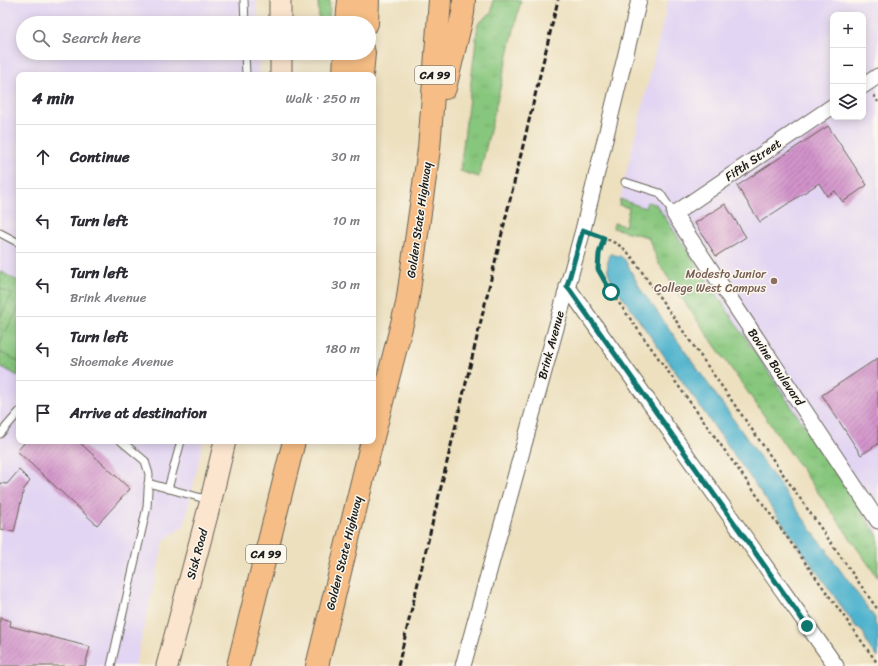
<!DOCTYPE html>
<html lang="en">
<head>
<meta charset="utf-8">
<style>
  body { margin:0; font-family:Sriracha,sans-serif; background:#f7f7f7; color:#2b2b33 }
  .controls { position:absolute; right:12px; top:12px; display:grid; overflow:hidden; border-radius:8px; box-shadow:0 2px 10px #0003 }
  .controls button { width:36px; height:36px; display:grid; place-items:center; padding:0; border:0; border-bottom:1px solid #e1e1e2; background:#fff; color:#2b2b33; font:20px sans-serif }
  .stop { position:absolute; width:12px; height:12px; margin:-9px; border:3px solid #0f766e; border-radius:50%; background:#fff }
  .stop.end { background:#0f766e; border-color:#fff; box-shadow:0 1px 4px #0008 }
  .list { margin:0; padding:0; list-style:none }
  h2 { display:flex; justify-content:space-between; align-items:center; height:52px; margin:0; padding:0 16px; font-size:17px }
  h2 small { font-size:13px; font-weight:400; color:#7c7c81 }
  .list li { display:grid; grid-template-columns:26px 1fr auto; gap:12px; align-items:center; box-sizing:border-box; height:64px; padding:0 16px; border-top:1px solid #e1e1e2 }
  .list b { display:block; font-size:15px; white-space:nowrap }
  .list p { margin:0; font-size:13px; white-space:nowrap; color:#7c7c81 }
  .list em { font-size:13px; font-style:normal; color:#7c7c81 }
  .icon { flex:none; width:22px; height:22px; fill:none; stroke:currentColor; stroke-width:2; stroke-linecap:round; stroke-linejoin:round }
  .map { position:relative; flex:none; width:878px; height:666px; overflow:hidden }
  .search { position:absolute; background:#fff; box-shadow:0 2px 10px #0003; left:16px; top:16px; width:360px; height:44px; display:flex; align-items:center; gap:10px; box-sizing:border-box; padding:0 14px; border-radius:22px; color:#7c7c81; font-size:15px }
  .panel { position:absolute; background:#fff; box-shadow:0 2px 10px #0003; left:16px; top:72px; width:360px; height:372px; border-radius:8px }
  .map>svg:first-child { display:block }
  .built { fill:#e2d4f3; fill-rule:evenodd }
  .grass { fill:url(#grass-tufts); stroke:#52714c }
  .park { fill:url(#park-dots); stroke:#52714c }
  .pitch { fill:#87c67d; stroke:#52714c }
  .water { fill:#4fb3cd; stroke:#366874 }
  .building { fill:url(#building-hatch) }
  .lines { fill:none; stroke-linecap:round; stroke-linejoin:round }
  .service-casing { stroke:#656155; stroke-width:9 }
  .minor-casing { stroke:#656155; stroke-width:17 }
  .secondary-casing { stroke:#656155; stroke-width:23 }
  .motorway-casing { stroke:#656155; stroke-width:24 }
  .path { stroke:#656155; stroke-width:2.5; stroke-dasharray:3 3; stroke-linecap:butt }
  .service { stroke:#fff; stroke-width:7 }
  .minor { stroke:#fff; stroke-width:15 }
  .secondary { stroke:#fbe5cf; stroke-width:21 }
  .motorway { stroke:#f6be86; stroke-width:22 }
  .rail { stroke:#1c1c1c; stroke-width:3; stroke-dasharray:6 3; stroke-linecap:butt }
  .route { stroke:#0f766e; stroke-width:5 }
  .education-dot { fill:#8d6e63; stroke:#fbf7ec; stroke-width:1.5 }
  .labels { text-anchor:middle; stroke-width:3; stroke-linejoin:round; paint-order:stroke }
  .shield { fill:#fbf7ec; stroke:#5f5e5a; stroke-width:1 }
  .shield-label { font-size:11px; font-weight:bold; fill:#1c1c1c }
  .street-label { font-size:12px; fill:#1c1c1c; stroke:#fbf7ec }
  .education-label { font-size:12px; fill:#785e54; stroke:#fbf7ec; text-anchor:end }
</style>
</head>
<body>
<div class="map">
<svg width="878" height="666" viewBox="0 0 878 666">
  <defs>
    <pattern id="grass-tufts" width="24" height="20" patternUnits="userSpaceOnUse"><rect width="24" height="20" fill="#87c67d"/><path d="M3 7l-1-3M5 7V3M7 7l1-3M15 17l-1-3M17 17v-4M19 17l1-3" fill="none" stroke="#74aa6b"/></pattern>
    <pattern id="park-dots" width="8" height="8" patternUnits="userSpaceOnUse"><rect width="8" height="8" fill="#87c67d"/><path d="M2 2h.1M6 6h.1" fill="none" stroke="#74aa6b" stroke-width="1.8" stroke-linecap="round"/></pattern>
    <pattern id="building-hatch" width="6" height="6" patternUnits="userSpaceOnUse"><rect width="6" height="6" fill="#d293ca"/><path d="M-1 1l2-2M0 6l6-6M5 7l2-2" fill="none" stroke="#aa77a3"/></pattern>
  </defs>
  <rect width="100%" height="100%" fill="#fbf7ec"/>
  <filter id="ink" filterUnits="userSpaceOnUse"><feTurbulence type="fractalNoise" baseFrequency=".025" numOctaves="2"/><feDisplacementMap in="SourceGraphic" scale="8" xChannelSelector="R" yChannelSelector="G"/><feConvolveMatrix kernelMatrix="1 2 1 2 8 2 1 2 1" color-interpolation-filters="sRGB"/></filter>
  <filter id="wash" filterUnits="userSpaceOnUse"><feTurbulence type="fractalNoise" baseFrequency=".012" numOctaves="4" result="noise"/><feDisplacementMap in="SourceGraphic" scale="16" xChannelSelector="R" yChannelSelector="G"/><feGaussianBlur stdDeviation="0.9" result="paint"/><feColorMatrix in="noise" values="0 0 0 0 0 0 0 0 0 0 0 0 0 0 0 0 0 1.4 0 .05"/><feComposite in="paint" operator="in"/></filter>
  <g filter="url(#wash)">
    <rect width="100%" height="100%" fill="#ede0bf"/>
    <g class="built">
      <polygon points="0,0 256,0 258,23 23,23 23,53 259,53 259,75 19,75 19,441 203,441 184,526 164,540 135,666 0,666"/>
      <path d="M668 0H878V578L681 297 659 264 648 237 638 234 645 208 620 199ZM833 15H863V117H833Z"/>
    </g>
    <g class="grass">
      <polygon points="318,0 330,0 329,23 319,23"/>
      <polygon points="493,0 521,0 479,177 460,171 478,24 492,12"/>
      <polygon points="620,199 645,208 647,202 656,204 878,536 878,578 681,297 659,264 648,237 613,228 614,223 625,226 629,208 619,205"/>
    </g>
    <polygon class="park" points="0,271 19,282 19,374 18,376 0,366"/>
    <g class="pitch">
      <polygon points="0,288 12,294 0,317"/>
      <polygon points="19,307 19,362 0,352 0,342"/>
    </g>
    <path class="water" d="M612 253 614 255 620 256 625 260 641 290 653 306 825 549 826 548 828 551 827 552 875 618V624L878 628V657C874 653 869 648 867 643 864 636 864 629 856 627L614 285C609 275 605 269 609 258L608 256Z"/>
    <g id="blocks">
      <g class="building">
        <polygon points="828,126 867,185 843,202 835,191 827,196 819,183 760,222 737,186"/>
        <polygon points="725,204 746,237 716,256 695,223"/>
        <polygon points="878,358 878,444 861,455 822,395"/>
        <polygon points="26,441 78,441 130,489 97,525 17,451"/>
        <polygon points="19,470 30,481 24,489 14,532 0,529 0,483 7,484"/>
        <polygon points="0,618 11,621 10,626 90,647 85,666 0,666"/>
      </g>
    </g>
  </g>
  <g filter="url(#ink)">
    <use href="#blocks" fill-opacity="0" stroke="#656155" stroke-width="1"/>
    <g class="lines">
      <g class="service-casing">
        <g id="service">
          <polyline points="244,0 245,23"/>
          <polyline points="245,53 246,75"/>
          <polyline points="625,182 660,193 674,214"/>
          <polyline points="0,233 19,243"/>
          <polyline points="0,434 19,412"/>
          <polyline points="148,483 209,500"/>
          <polyline points="168,489 181,441"/>
          <polyline points="111,666 147,507 149,474 145,461 121,441"/>
        </g>
      </g>
      <g class="minor-casing">
        <g id="minor">
          <polyline points="863,86 878,76"/>
          <polyline points="833,106 674,214 878,521"/>
          <polyline points="567,286 836,666"/>
          <polyline points="463,666 583,230 639,0"/>
        </g>
      </g>
      <g class="secondary-casing">
        <g id="secondary">
          <polyline points="280,0 280,23"/>
          <polyline points="281,75 281,53"/>
          <polyline points="167,666 211,500 225,441"/>
        </g>
      </g>
      <g class="motorway-casing">
        <g id="motorway">
          <polyline points="347,23 349,0"/>
          <polyline points="367,23 368,0"/>
          <polyline points="344,75 345,53"/>
          <polyline points="362,75 364,53"/>
          <polyline points="445,88 463,13 464,0"/>
          <polyline points="373,437 407,304 429,149 440,0"/>
          <polyline points="238,666 294,441"/>
          <polyline points="317,666 372,441"/>
        </g>
      </g>
      <g class="path">
        <polyline points="874,95 878,102"/>
        <path d="M596 235C624 245 628 250 644 275L878 610"/>
        <polyline points="604,238 599,253 598,269 611,292 878,664"/>
      </g>
      <use href="#service" class="service"/>
      <use href="#minor" class="minor"/>
      <use href="#secondary" class="secondary"/>
      <use href="#motorway" class="motorway"/>
      <polyline class="rail" points="398,666 558,0"/>
    </g>
  </g>
  <g class="lines" filter="url(#ink)">
    <polyline class="route" points="611,292 598,269 599,254 604,238 583,230 567,286 807,626"/>
  </g>
  <circle class="education-dot" cx="774" cy="281" r="4"/>
  <g class="labels">
    <g class="shield">
      <rect x="415" y="66" width="40" height="18" rx="3"/>
      <rect x="246" y="545" width="40" height="18" rx="3"/>
    </g>
    <g class="shield-label">
      <text x="435" y="79">CA 99</text>
      <text x="266" y="558">CA 99</text>
    </g>
    <g class="street-label">
      <text transform="translate(753 160) rotate(-34)" y="4">Fifth Street</text>
      <text transform="translate(419 220) rotate(-82)" y="4">Golden State Highway</text>
      <text transform="translate(551 345) rotate(-75)" y="4">Brink Avenue</text>
      <text transform="translate(776 367) rotate(56)" y="4">Bovine Boulevard</text>
      <text transform="translate(344 553) rotate(-76)" y="4">Golden State Highway</text>
      <text transform="translate(197 554) rotate(-75)" y="4">Sisk Road</text>
    </g>
    <g class="education-label">
      <text x="766" y="278">Modesto Junior<tspan x="766" dy="14">College West Campus</tspan></text>
    </g>
  </g>
</svg>
<div class="controls">
<button>+</button>
<button>−</button>
<button><svg class="icon" aria-label="layers" viewBox="0 0 24 24"><path d="M12 4l9 5-9 5-9-5zM3 14l9 5 9-5"/></svg></button>
</div>
<div class="stop" style="left:611px;top:292px"></div>
<div class="stop end" style="left:807px;top:626px"></div>
<div class="search"><svg class="icon" aria-label="search" viewBox="0 0 24 24"><circle cx="10" cy="10" r="6"/><path d="M15 15l6 6"/></svg>Search here</div>
<section class="panel">
<h2>4 min<small>Walk · 250 m</small></h2>
<ul class="list">
<li><svg class="icon" aria-label="ahead" viewBox="0 0 24 24"><path d="M12 20V5M6 11l6-6 6 6"/></svg><div><b>Continue</b></div><em>30 m</em></li>
<li><svg class="icon" aria-label="left" viewBox="0 0 24 24"><path d="M17 20v-9H6M10 6l-5 5 5 5"/></svg><div><b>Turn left</b></div><em>10 m</em></li>
<li><svg class="icon" aria-label="left" viewBox="0 0 24 24"><path d="M17 20v-9H6M10 6l-5 5 5 5"/></svg><div><b>Turn left</b><p>Brink Avenue</p></div><em>30 m</em></li>
<li><svg class="icon" aria-label="left" viewBox="0 0 24 24"><path d="M17 20v-9H6M10 6l-5 5 5 5"/></svg><div><b>Turn left</b><p>Shoemake Avenue</p></div><em>180 m</em></li>
<li><svg class="icon" aria-label="arrive" viewBox="0 0 24 24"><path d="M6 21V4h12l-3 4 3 4H6"/></svg><div><b>Arrive at destination</b></div></li>
</ul>
</section>
</div>
</body>
</html>
